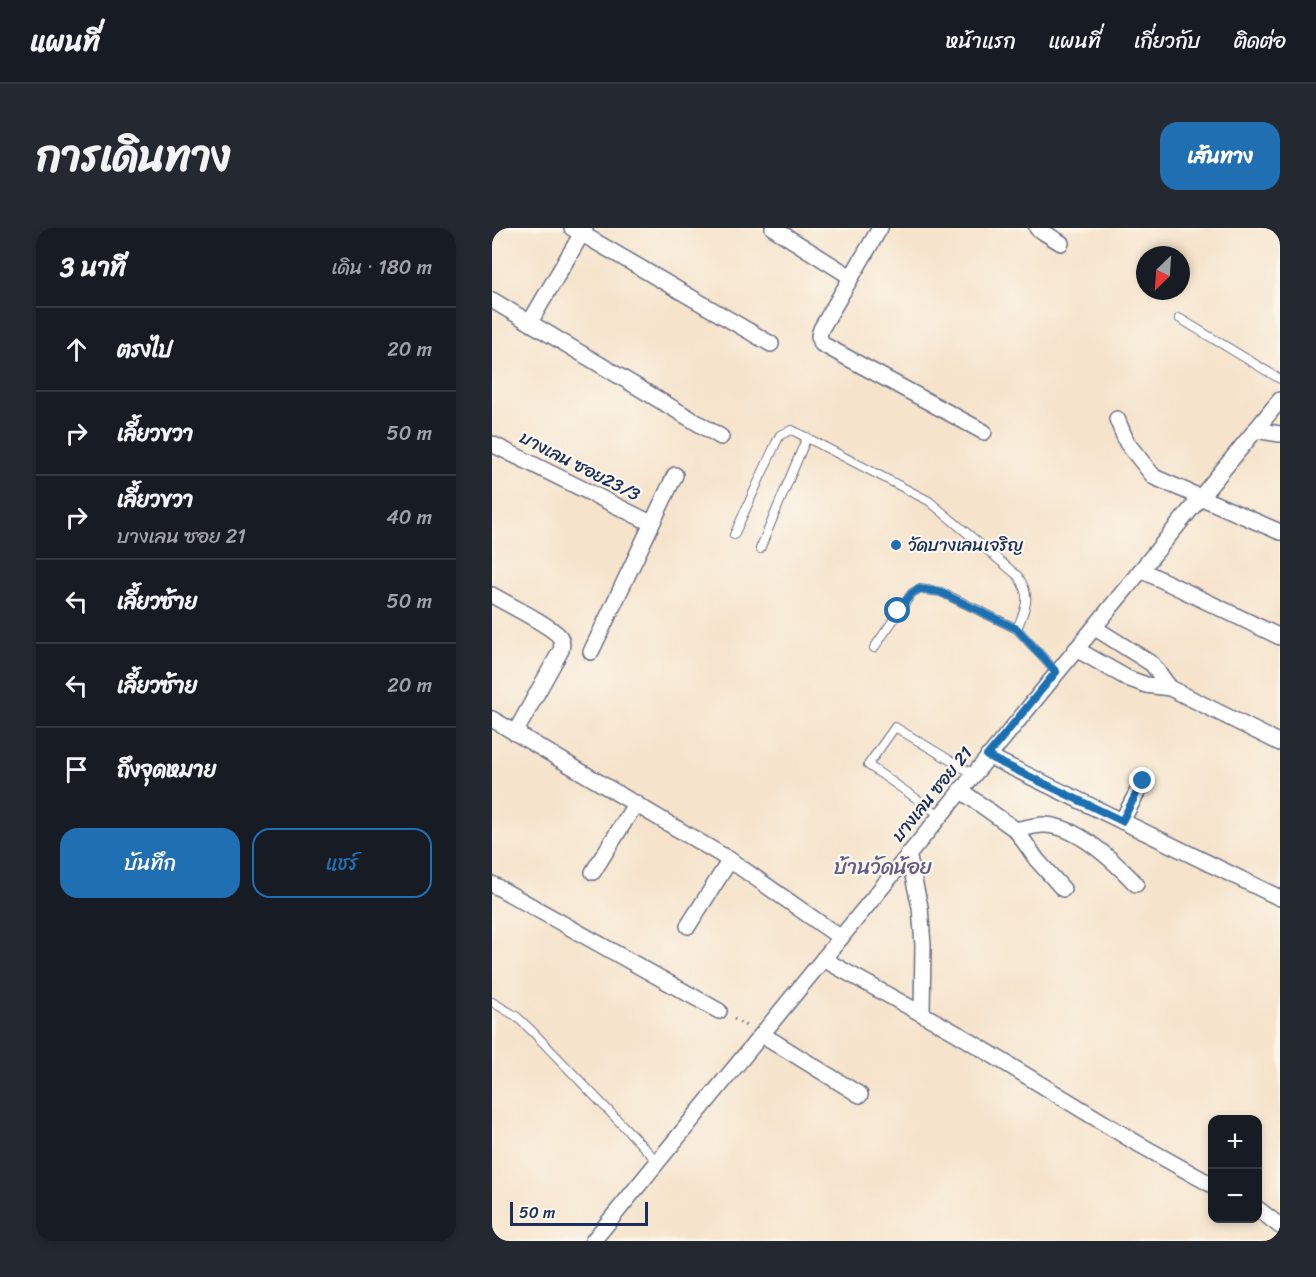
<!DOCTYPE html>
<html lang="th">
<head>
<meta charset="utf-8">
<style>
  body { margin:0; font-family:Sriracha,"Playpen Sans Thai",sans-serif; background:#242831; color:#f1f3f6 }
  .controls { position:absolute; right:18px; bottom:18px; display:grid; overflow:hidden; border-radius:12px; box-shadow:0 3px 9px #0003 }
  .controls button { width:54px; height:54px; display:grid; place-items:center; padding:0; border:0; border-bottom:2px solid #363941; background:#171b24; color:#f1f3f6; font:30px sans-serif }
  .compass { position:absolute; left:644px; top:18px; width:54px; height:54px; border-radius:50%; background:#171b24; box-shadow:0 3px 9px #0003; rotate:205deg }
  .scale { position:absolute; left:18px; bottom:15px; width:138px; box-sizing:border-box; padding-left:6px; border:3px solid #1b2f5e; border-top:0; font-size:16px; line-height:21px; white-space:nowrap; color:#1b2f5e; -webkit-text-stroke:4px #fbf7ec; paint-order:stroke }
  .stop { position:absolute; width:18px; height:18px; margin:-14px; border:4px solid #1f6fb2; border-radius:50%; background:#fff }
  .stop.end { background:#1f6fb2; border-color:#fff; box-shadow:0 2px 6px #0008 }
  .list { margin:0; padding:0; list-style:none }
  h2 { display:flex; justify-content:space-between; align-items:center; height:78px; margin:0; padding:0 24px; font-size:26px }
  h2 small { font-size:20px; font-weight:400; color:#9ea1a6 }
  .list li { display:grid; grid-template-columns:39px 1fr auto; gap:18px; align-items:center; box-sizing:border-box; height:84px; padding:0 24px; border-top:2px solid #363941 }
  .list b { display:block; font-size:22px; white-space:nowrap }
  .list p { margin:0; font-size:20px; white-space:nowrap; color:#9ea1a6 }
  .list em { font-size:20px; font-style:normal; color:#9ea1a6 }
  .actions { display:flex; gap:12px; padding:18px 24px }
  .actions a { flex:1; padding:14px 0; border:2px solid #1f6fb2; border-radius:18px; text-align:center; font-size:21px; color:#1f6fb2 }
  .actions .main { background:#1f6fb2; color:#fff }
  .icon { flex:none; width:33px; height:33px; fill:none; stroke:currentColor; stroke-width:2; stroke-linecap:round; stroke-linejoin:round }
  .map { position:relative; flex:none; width:788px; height:1013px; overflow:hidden; border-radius:18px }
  header { display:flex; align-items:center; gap:36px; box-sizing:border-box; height:84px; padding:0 30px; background:#171b24; border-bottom:2px solid #363941 }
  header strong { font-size:28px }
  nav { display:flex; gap:33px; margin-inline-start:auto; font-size:21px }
  .intro { display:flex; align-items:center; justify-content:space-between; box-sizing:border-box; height:144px; padding:0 36px }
  h1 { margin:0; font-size:42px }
  .button { padding:15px 27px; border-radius:18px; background:#1f6fb2; color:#fff; font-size:21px; font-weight:700 }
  main { display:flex; gap:36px; padding:0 36px }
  aside { flex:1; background:#171b24; border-radius:18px; box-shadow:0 3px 9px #0003 }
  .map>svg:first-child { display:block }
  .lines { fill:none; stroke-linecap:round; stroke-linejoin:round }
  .lane-casing { stroke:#686e84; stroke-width:10 }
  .street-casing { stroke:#686e84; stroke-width:18 }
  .path { stroke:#686e84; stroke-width:3; stroke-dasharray:1.5 4.5; stroke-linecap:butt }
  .lane { stroke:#fff; stroke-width:8 }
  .street { stroke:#fff; stroke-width:15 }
  .route { stroke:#1f6fb2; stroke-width:8 }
  .poi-dot { fill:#1f6fb2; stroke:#fbf7ec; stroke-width:2 }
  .labels { text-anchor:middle; stroke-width:4.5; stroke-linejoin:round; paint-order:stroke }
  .street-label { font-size:18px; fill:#1b2f5e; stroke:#fbf7ec }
  .poi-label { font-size:18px; fill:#1b2f5e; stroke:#fbf7ec; text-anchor:start }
  .quarter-label { font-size:21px; fill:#635c88; stroke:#fbf7ec }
</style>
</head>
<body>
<header>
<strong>แผนที่</strong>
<nav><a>หน้าแรก</a><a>แผนที่</a><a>เกี่ยวกับ</a><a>ติดต่อ</a></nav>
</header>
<div class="intro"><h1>การเดินทาง</h1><a class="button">เส้นทาง</a></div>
<main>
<aside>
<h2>3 นาที<small>เดิน · 180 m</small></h2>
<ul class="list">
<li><svg class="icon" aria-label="ahead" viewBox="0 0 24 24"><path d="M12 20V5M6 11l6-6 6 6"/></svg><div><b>ตรงไป</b></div><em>20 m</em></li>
<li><svg class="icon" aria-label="right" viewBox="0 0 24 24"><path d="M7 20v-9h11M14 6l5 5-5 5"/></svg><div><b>เลี้ยวขวา</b></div><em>50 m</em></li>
<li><svg class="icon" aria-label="right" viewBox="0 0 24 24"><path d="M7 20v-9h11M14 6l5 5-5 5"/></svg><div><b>เลี้ยวขวา</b><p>บางเลน ซอย 21</p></div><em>40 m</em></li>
<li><svg class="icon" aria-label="left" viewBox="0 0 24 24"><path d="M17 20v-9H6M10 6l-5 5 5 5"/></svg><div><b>เลี้ยวซ้าย</b></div><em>50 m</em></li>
<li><svg class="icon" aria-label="left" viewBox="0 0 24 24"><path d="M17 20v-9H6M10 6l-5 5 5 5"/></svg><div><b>เลี้ยวซ้าย</b></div><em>20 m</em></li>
<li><svg class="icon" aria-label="arrive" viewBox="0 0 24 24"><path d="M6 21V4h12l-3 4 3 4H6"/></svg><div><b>ถึงจุดหมาย</b></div></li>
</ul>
<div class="actions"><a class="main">บันทึก</a><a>แชร์</a></div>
</aside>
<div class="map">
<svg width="788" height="1013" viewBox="0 0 788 1013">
  <rect width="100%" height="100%" fill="#fbf7ec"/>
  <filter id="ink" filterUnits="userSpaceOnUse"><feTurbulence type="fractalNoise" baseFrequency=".0167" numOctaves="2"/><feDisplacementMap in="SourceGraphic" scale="12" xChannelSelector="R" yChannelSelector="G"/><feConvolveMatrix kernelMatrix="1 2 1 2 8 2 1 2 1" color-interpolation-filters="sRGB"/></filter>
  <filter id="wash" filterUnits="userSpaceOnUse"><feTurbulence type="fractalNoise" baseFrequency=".008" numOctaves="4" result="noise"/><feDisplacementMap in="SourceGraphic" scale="24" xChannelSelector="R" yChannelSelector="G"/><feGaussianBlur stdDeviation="1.35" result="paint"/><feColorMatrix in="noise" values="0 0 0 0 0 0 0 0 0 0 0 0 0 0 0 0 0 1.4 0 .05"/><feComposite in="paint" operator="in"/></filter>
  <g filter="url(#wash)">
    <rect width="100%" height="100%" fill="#f6e3cb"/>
  </g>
  <g filter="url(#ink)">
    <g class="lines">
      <g class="lane-casing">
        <g id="lane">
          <polyline points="687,90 788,151"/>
          <path d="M242 307 284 215 288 207 300 202 437 273 526 348C540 370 534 378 525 401"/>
          <polyline points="268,321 315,209"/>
          <polyline points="382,420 420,365 427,361 449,364 525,401 564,444"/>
          <polyline points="448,587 376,537 403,499 481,546"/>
          <polyline points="0,774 24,788 40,803 166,934"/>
        </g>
      </g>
      <g class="street-casing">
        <g id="street">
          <polyline points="80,0 279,116"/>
          <polyline points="281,0 359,49"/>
          <polyline points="388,0 329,101 327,108 330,116 492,204"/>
          <polyline points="545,0 569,15"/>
          <polyline points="0,72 229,209"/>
          <polyline points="38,94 93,0"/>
          <polyline points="625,191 635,215 662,249 788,304"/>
          <polyline points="763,202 788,206"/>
          <polyline points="0,216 159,295"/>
          <polyline points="649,342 788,409"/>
          <path d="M0 367C15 376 58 397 67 408 70 412 70 418 69 422L23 505"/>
          <polyline points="603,400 660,436 678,460"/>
          <polyline points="584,421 635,450 654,457 678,460 788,515"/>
          <polyline points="99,424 183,247"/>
          <polyline points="0,491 238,632 349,710"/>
          <polyline points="496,528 788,670"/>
          <polyline points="468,562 524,602 545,632 571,661"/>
          <polyline points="630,593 651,553"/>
          <path d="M524 602C533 600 543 597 552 597 584 597 623 634 644 656"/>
          <polyline points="416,626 428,679 431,717 430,785"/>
          <polyline points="101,644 144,575"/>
          <polyline points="0,656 227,783"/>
          <polyline points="196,698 238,632"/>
          <polyline points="331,731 466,806 643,914 720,957"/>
          <polyline points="271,807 368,867"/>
          <polyline points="766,981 788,998"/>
          <polyline points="101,1013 788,172"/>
        </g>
      </g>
      <polyline class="path" points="242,791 254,798"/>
      <use href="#lane" class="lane"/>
      <use href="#street" class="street"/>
    </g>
  </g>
  <g class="lines" filter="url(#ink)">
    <polyline class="route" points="406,383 420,365 427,361 448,364 525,401 564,444 495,528 630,593 651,553"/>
  </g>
  <circle class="poi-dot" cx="404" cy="317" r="6"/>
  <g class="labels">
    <g class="street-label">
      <text transform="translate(88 238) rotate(27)" y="6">บางเลน ซอย23/3</text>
      <text transform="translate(440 566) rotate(-51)" y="6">บางเลน ซอย 21</text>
    </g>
    <g class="poi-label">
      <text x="416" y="323">วัดบางเลนเจริญ</text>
    </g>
    <g class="quarter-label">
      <text x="391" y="646">บ้านวัดน้อย</text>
    </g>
  </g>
</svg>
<div class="controls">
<button>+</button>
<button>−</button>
</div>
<svg class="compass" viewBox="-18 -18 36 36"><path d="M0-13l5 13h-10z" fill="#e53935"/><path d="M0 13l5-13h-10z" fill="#9ea1a6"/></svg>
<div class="scale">50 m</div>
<div class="stop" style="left:406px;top:383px"></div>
<div class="stop end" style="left:651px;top:553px"></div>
</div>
</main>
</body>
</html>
